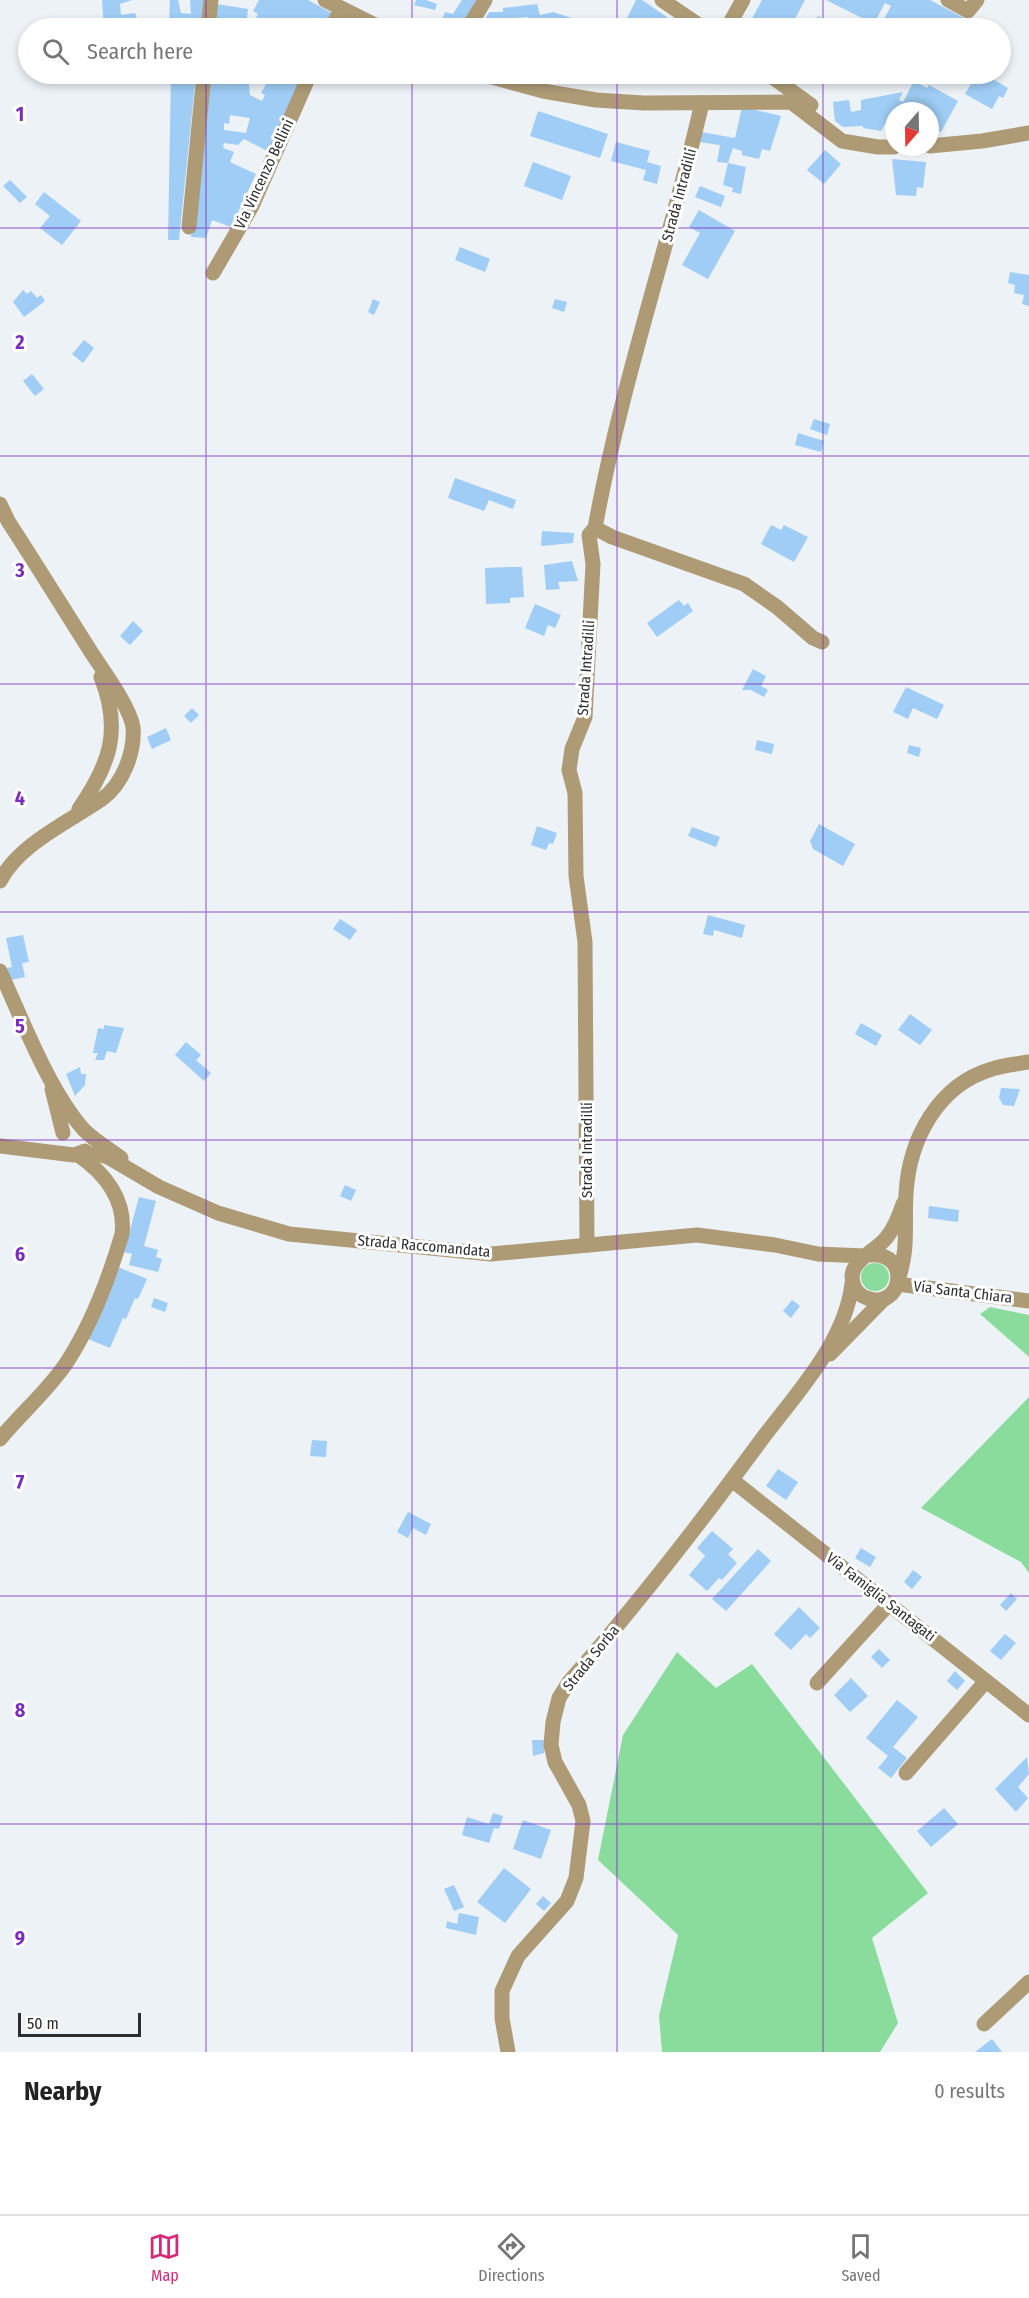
<!DOCTYPE html>
<html lang="en">
<head>
<meta charset="utf-8">
<style>
  body { margin:0; font-family:"Fira Sans Condensed",sans-serif; background:#f6f6f6; color:#222 }
  .compass { position:absolute; left:885px; top:102px; width:54px; height:54px; border-radius:50%; background:#fff; box-shadow:0 3px 9px #0003; rotate:200deg }
  .scale { position:absolute; left:18px; bottom:15px; width:123px; box-sizing:border-box; padding-left:6px; border:3px solid #2c2e30; border-top:0; font-size:16px; line-height:21px; white-space:nowrap; color:#2c2e30; -webkit-text-stroke:4px #fff; paint-order:stroke }
  .list { margin:0; padding:0; list-style:none }
  h2 { display:flex; justify-content:space-between; align-items:center; height:78px; margin:0; padding:0 24px; font-size:26px }
  h2 small { font-size:20px; font-weight:400; color:#767676 }
  .icon { flex:none; width:33px; height:33px; fill:none; stroke:currentColor; stroke-width:2; stroke-linecap:round; stroke-linejoin:round }
  .map { position:relative; flex:none; width:1029px; height:2052px; overflow:hidden }
  .search { position:absolute; background:#fff; box-shadow:0 3px 9px #0003; left:18px; right:18px; top:18px; height:66px; display:flex; align-items:center; gap:15px; box-sizing:border-box; padding:0 21px; border-radius:33px; color:#767676; font-size:22px }
  .sheet { height:162px; background:#fff }
  nav { display:flex; justify-content:space-around; align-items:center; box-sizing:border-box; height:84px; border-top:2px solid #e0e0e0; background:#fff; font-size:16px; color:#767676 }
  nav a { display:grid; justify-items:center; gap:3px }
  nav .on { color:#db2777 }
  .map>svg:first-child { display:block }
  .green { fill:#8adc9d }
  .building { fill:#9fcdf5; fill-rule:evenodd }
  .lines { fill:none; stroke-linecap:round; stroke-linejoin:round }
  .minor { stroke:#ae9b76; stroke-width:15 }
  .grid { fill:none; stroke:#7b2cbf; stroke-width:1.5; stroke-opacity:0.55 }
  .labels { text-anchor:middle; stroke-width:6; stroke-linejoin:round; paint-order:stroke }
  .street-label { font-size:15px; fill:#2c2e30; stroke:#fff }
  .grid-label { font-size:20px; text-anchor:middle; font-weight:bold; fill:#7b2cbf; stroke:#fff; stroke-width:6; stroke-linejoin:round; paint-order:stroke }
</style>
</head>
<body>
<div class="map">
<svg width="1029" height="2052" viewBox="0 0 1029 2052">
  <rect width="100%" height="100%" fill="#ecf2f6"/>
  <g class="green">
    <circle cx="875" cy="1277" r="14"/>
    <polygon points="990,1307 1029,1315 1029,1357 980,1314"/>
    <polygon points="1029,1397 1029,1573 1021,1562 921,1508"/>
    <polygon points="677,1652 716,1688 752,1664 928,1893 872,1938 898,2023 880,2052 662,2052 659,2016 678,1935 598,1860 623,1735"/>
  </g>
  <g class="building">
    <polygon points="102,0 132,0 120,4 121,15 135,13 140,28 104,28"/>
    <polygon points="170,0 178,0 181,13 191,14 190,0 204,0 201,28 164,28 169,26"/>
    <polygon points="259,0 308,0 332,13 325,28 261,28 263,21 256,17 258,14 253,11"/>
    <polygon points="416,0 426,0 437,4 435,10 414,5"/>
    <polygon points="462,0 476,0 461,28 457,28 442,20 445,12 453,14"/>
    <polygon points="636,0 642,0 683,28 625,28 629,19 627,18"/>
    <polygon points="762,0 805,0 794,21 800,24 797,28 747,28"/>
    <polygon points="826,0 930,0 964,18 959,28 919,28 906,21 904,25 893,20 888,28 879,28 891,6 885,3 874,24"/>
    <polygon points="217,4 248,9 246,28 214,28"/>
    <polygon points="537,4 540,15 553,12 603,28 520,28 520,24 527,25 528,17 484,21 489,12 503,12 503,8"/>
    <polygon points="818,16 841,28 812,28"/>
    <polygon points="171,74 196,74 179,240 168,240"/>
    <path d="M210 74H248L250 95 262 101 265 95 261 93 272 74H304L269 152 244 139 238 145 224 143 223 148 234 152 230 162 256 174 231 227 212 220 206 238 191 237ZM230 115 250 118 246 133 224 130V123L229 124Z"/>
    <polygon points="724,74 750,74 757,78 721,78"/>
    <polygon points="977,74 991,74 989,77 1008,88 1003,98 999,96 992,109 965,94"/>
    <polygon points="914,81 927,88 929,85 958,101 941,132 930,127 930,111 894,111 894,129 885,124 881,131 863,128 863,126 843,127 835,121 833,102 849,100 851,112 861,110 861,100 903,92 899,100 903,102"/>
    <polygon points="742,107 781,116 770,151 762,149 759,159 742,155 742,151 733,148 728,163 717,162 720,145 699,142 701,132 735,138"/>
    <polygon points="538,111 608,134 600,158 530,136"/>
    <polygon points="616,142 650,151 647,162 661,166 657,184 643,180 646,170 611,161"/>
    <polygon points="825,150 841,164 824,184 807,170"/>
    <polygon points="892,159 926,162 923,188 917,187 916,196 896,195"/>
    <polygon points="533,162 571,176 562,200 524,186"/>
    <polygon points="728,163 746,167 741,194 732,192 733,188 723,185"/>
    <polygon points="10,180 27,197 20,203 3,186"/>
    <polygon points="700,186 725,196 721,207 695,197"/>
    <polygon points="44,192 81,221 62,245 40,228 50,216 35,204"/>
    <polygon points="699,210 735,231 708,279 682,265 700,233 689,227"/>
    <polygon points="460,247 490,259 485,272 455,260"/>
    <polygon points="1010,272 1029,275 1029,306 1022,304 1024,295 1014,293 1015,285 1008,283"/>
    <polygon points="23,290 27,294 31,291 37,298 41,295 45,301 24,317 13,302"/>
    <polygon points="373,299 380,302 374,315 368,312"/>
    <polygon points="555,299 567,302 564,312 552,308"/>
    <polygon points="84,340 94,348 83,363 72,354"/>
    <polygon points="32,374 44,389 35,396 23,381"/>
    <polygon points="814,419 830,424 827,435 810,429"/>
    <polygon points="798,433 824,441 821,452 795,445"/>
    <polygon points="455,478 516,500 513,509 489,500 484,511 448,498"/>
    <polygon points="771,525 781,530 784,525 808,537 794,562 761,544"/>
    <polygon points="542,531 574,533 573,543 541,546"/>
    <polygon points="572,561 578,581 558,582 560,589 546,590 544,565"/>
    <polygon points="509,567 522,567 524,597 510,598 510,603 486,604 485,568"/>
    <polygon points="679,600 684,606 688,603 693,611 657,637 647,623"/>
    <polygon points="535,604 561,615 555,628 548,625 544,636 525,628"/>
    <polygon points="133,621 143,631 130,645 120,636"/>
    <polygon points="753,669 766,676 761,686 768,690 764,697 751,690 742,690"/>
    <polygon points="906,687 944,705 937,719 913,708 908,719 893,712"/>
    <polygon points="192,708 199,715 191,723 184,716"/>
    <polygon points="166,728 171,740 152,749 147,737"/>
    <polygon points="757,740 774,744 772,754 755,750"/>
    <polygon points="909,745 921,748 919,757 907,753"/>
    <polygon points="819,824 855,844 843,866 813,849 810,841"/>
    <polygon points="537,826 557,833 553,844 549,843 546,850 531,845"/>
    <polygon points="692,827 720,837 716,847 688,836"/>
    <polygon points="708,915 745,925 742,938 714,930 713,936 703,934"/>
    <polygon points="340,919 357,930 350,940 333,929"/>
    <polygon points="23,935 29,962 22,963 25,977 11,980 7,968 12,967 6,938"/>
    <polygon points="910,1014 932,1030 920,1045 898,1030"/>
    <polygon points="861,1023 882,1035 876,1046 855,1034"/>
    <polygon points="104,1025 124,1028 116,1053 107,1051 104,1060 95,1060 98,1053 93,1053 98,1028 104,1029"/>
    <polygon points="186,1042 201,1055 196,1060 211,1073 204,1081 175,1055"/>
    <polygon points="80,1067 81,1074 86,1074 85,1085 75,1096 66,1074"/>
    <polygon points="1001,1088 1020,1089 1014,1106 1003,1105 999,1098"/>
    <polygon points="345,1185 356,1190 351,1201 340,1196"/>
    <polygon points="139,1197 156,1201 144,1246 158,1250 156,1257 162,1259 158,1272 129,1265 132,1254 124,1252"/>
    <polygon points="929,1206 959,1210 958,1222 928,1218"/>
    <polygon points="118,1267 147,1279 138,1299 135,1298 126,1319 123,1318 110,1348 88,1339"/>
    <polygon points="154,1298 168,1303 165,1312 151,1307"/>
    <polygon points="792,1300 800,1306 791,1318 783,1311"/>
    <polygon points="312,1440 327,1441 326,1457 310,1456"/>
    <polygon points="778,1469 798,1482 786,1500 766,1486"/>
    <polygon points="408,1512 431,1524 426,1535 413,1528 408,1538 397,1532"/>
    <polygon points="712,1531 733,1549 728,1554 737,1563 722,1580 719,1578 707,1591 689,1575 705,1556 697,1548"/>
    <polygon points="861,1548 876,1557 870,1567 855,1558"/>
    <polygon points="758,1549 771,1561 726,1611 712,1599"/>
    <polygon points="913,1570 922,1577 912,1589 904,1582"/>
    <polygon points="1011,1593 1017,1599 1006,1611 1000,1605"/>
    <polygon points="799,1607 820,1628 810,1638 806,1634 791,1650 774,1634"/>
    <polygon points="1005,1634 1016,1643 1001,1660 990,1651"/>
    <polygon points="879,1649 890,1660 882,1668 871,1657"/>
    <polygon points="955,1671 965,1681 957,1690 947,1681"/>
    <polygon points="851,1678 868,1696 850,1712 834,1695"/>
    <polygon points="897,1700 918,1717 893,1747 907,1758 891,1778 878,1768 888,1756 866,1738"/>
    <polygon points="532,1740 544,1740 544,1753 533,1756"/>
    <polygon points="1027,1757 1029,1774 1018,1787 1028,1798 1016,1812 995,1789"/>
    <polygon points="944,1808 958,1824 931,1847 917,1831"/>
    <polygon points="493,1813 503,1816 499,1829 494,1828 489,1843 462,1835 467,1817 489,1824"/>
    <polygon points="523,1820 551,1830 541,1859 513,1849"/>
    <polygon points="504,1868 531,1889 505,1923 477,1902"/>
    <polygon points="454,1885 464,1907 454,1911 444,1889"/>
    <polygon points="543,1896 551,1903 544,1911 536,1904"/>
    <polygon points="459,1913 479,1917 476,1935 446,1928 447,1921 457,1924"/>
    <polygon points="992,2039 1002,2052 975,2052"/>
  </g>
  <g class="lines">
    <g class="minor">
      <polyline points="325,0 381,28"/>
      <polyline points="662,0 703,28"/>
      <polyline points="948,0 968,11 977,0"/>
      <polyline points="208,28 211,0"/>
      <polyline points="332,28 341,9"/>
      <polyline points="468,28 485,0"/>
      <polyline points="727,28 743,0"/>
      <polyline points="481,74 543,91 596,100 644,103 791,102 842,141 878,147 894,147"/>
      <polyline points="768,74 811,105"/>
      <polyline points="930,146 982,141 1029,133"/>
      <polyline points="189,227 204,74"/>
      <polyline points="213,273 252,206 310,74"/>
      <path d="M0 504 8 521C36 564 63 608 91 652 102 669 130 707 133 727 135 752 123 784 102 799 69 822 19 844 0 881"/>
      <polyline points="595,528 612,537 744,584 777,607 813,638 822,642"/>
      <path d="M79 809C110 764 122 730 101 677"/>
      <path d="M0 971C22 1019 49 1091 84 1130 94 1140 109 1149 121 1158"/>
      <polyline points="52,1089 63,1133"/>
      <polyline points="0,1146 74,1155 85,1151"/>
      <polyline points="82,1154 97,1154 108,1157 159,1187 218,1213 289,1234 491,1254 697,1235 775,1245 818,1254 865,1256"/>
      <path d="M587 1245 585 942 576 876 575 793 569 770 572 749 585 717 593 564 589 535 595 528C621 384 669 246 702 103"/>
      <path d="M869 1255C913 1251 902 1312 867 1298 861 1296 856 1292 854 1286 844 1262 875 1253 887 1237 895 1227 899 1216 903 1204"/>
      <path d="M898 1280C909 1248 904 1226 906 1194 909 1139 938 1085 992 1069 1004 1065 1017 1064 1029 1062"/>
      <polyline points="897,1284 1029,1301"/>
      <polyline points="830,1354 885,1298"/>
      <path d="M0 1439C21 1413 48 1391 67 1362 91 1325 110 1275 122 1234 126 1200 105 1173 78 1155"/>
      <polyline points="732,1480 1029,1715"/>
      <polyline points="817,1683 889,1604"/>
      <polyline points="906,1773 986,1681"/>
      <polyline points="984,2024 1029,1982"/>
      <path d="M508 2052 502 2018V1991L518 1956 567 1901 576 1878 583 1821 579 1805 555 1762 551 1745 553 1722 559 1698 569 1682C637 1605 701 1522 762 1439 796 1394 846 1341 852 1283"/>
    </g>
  </g>
  <path class="grid" d="M206 0V28M412 0V28M617 0V28M823 0V28M206 74V2052M412 74V2052M617 74V2052M823 74V2052M0 228H1029M0 456H1029M0 684H1029M0 912H1029M0 1140H1029M0 1368H1029M0 1596H1029M0 1824H1029"/>
  <g class="labels">
    <g class="street-label">
      <text transform="translate(264 174) rotate(-65)" y="5">Via Vincenzo Bellini</text>
      <text transform="translate(679 195) rotate(-75)" y="5">Strada Intradilli</text>
      <text transform="translate(586 668) rotate(-86)" y="5">Strada Intradilli</text>
      <text transform="translate(587 1150) rotate(-90)" y="5">Strada Intradilli</text>
      <text transform="translate(424 1246) rotate(5)" y="5">Strada Raccomandata</text>
      <text transform="translate(963 1292) rotate(7)" y="5">Via Santa Chiara</text>
      <text transform="translate(881 1597) rotate(38)" y="5">Via Famiglia Santagati</text>
      <text transform="translate(591 1658) rotate(-51)" y="5">Strada Sorba</text>
    </g>
  </g>
  <g class="grid-label">
    <text x="20" y="121">1</text>
    <text x="20" y="349">2</text>
    <text x="20" y="577">3</text>
    <text x="20" y="805">4</text>
    <text x="20" y="1033">5</text>
    <text x="20" y="1261">6</text>
    <text x="20" y="1489">7</text>
    <text x="20" y="1717">8</text>
    <text x="20" y="1945">9</text>
  </g>
</svg>
<svg class="compass" viewBox="-18 -18 36 36"><path d="M0-13l5 13h-10z" fill="#e53935"/><path d="M0 13l5-13h-10z" fill="#767676"/></svg>
<div class="scale">50 m</div>
<div class="search"><svg class="icon" aria-label="search" viewBox="0 0 24 24"><circle cx="10" cy="10" r="6"/><path d="M15 15l6 6"/></svg>Search here</div>
</div>
<section class="sheet">
<h2>Nearby<small>0 results</small></h2>
<ul class="list">
</ul>
</section>
<nav>
<a class="on"><svg class="icon" aria-label="map" viewBox="0 0 24 24"><path d="M3 6l6-2 6 2 6-2v14l-6 2-6-2-6 2zM9 4v14M15 6v14"/></svg>Map</a>
<a><svg class="icon" aria-label="directions" viewBox="0 0 24 24"><path d="M12 3l9 9-9 9-9-9zM9 14v-3h6M13 9l2 2-2 2"/></svg>Directions</a>
<a><svg class="icon" aria-label="saved" viewBox="0 0 24 24"><path d="M7 4h10v16l-5-4-5 4z"/></svg>Saved</a>
</nav>
</body>
</html>
